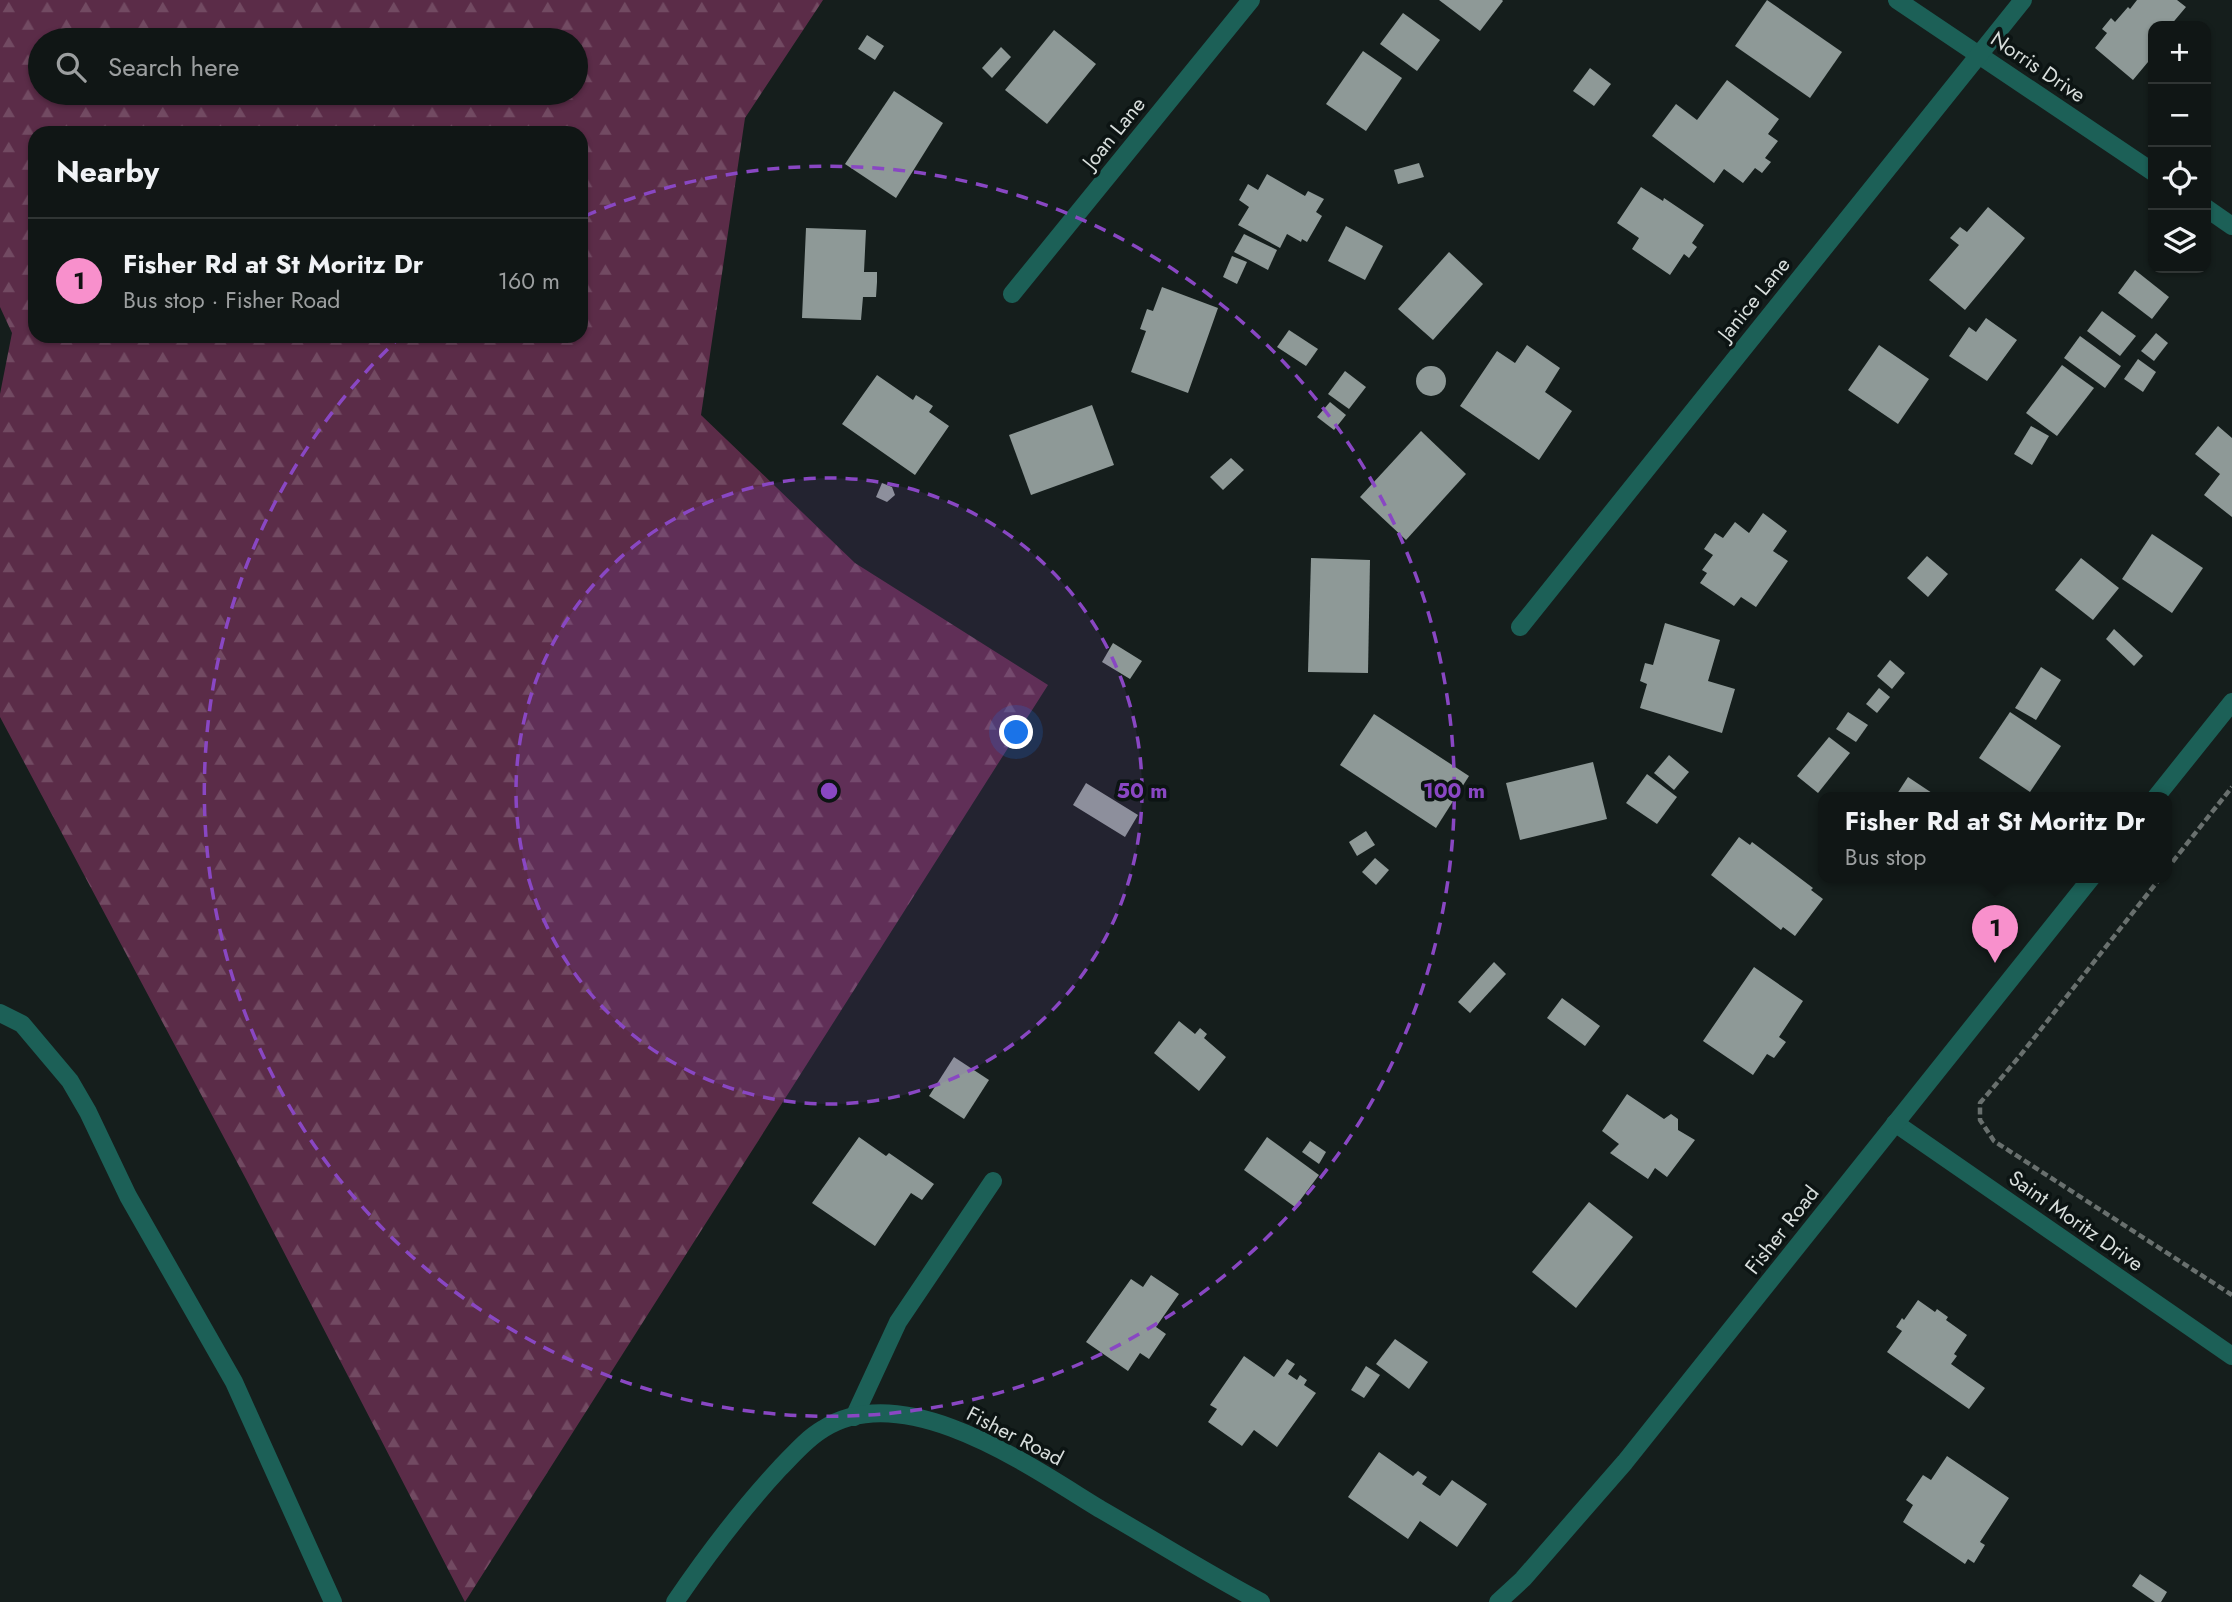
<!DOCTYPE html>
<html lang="en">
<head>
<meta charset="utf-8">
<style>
  body { margin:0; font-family:Jost,sans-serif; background:#1e2322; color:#f1f3f6 }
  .controls { position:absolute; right:21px; top:21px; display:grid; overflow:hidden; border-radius:14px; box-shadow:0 2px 5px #0004 }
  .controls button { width:63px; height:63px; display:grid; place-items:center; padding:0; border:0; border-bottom:2px solid #303534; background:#101615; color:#f1f3f6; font:35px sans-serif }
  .you { position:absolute; left:1017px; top:733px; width:24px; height:24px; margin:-18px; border:5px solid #fff; border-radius:50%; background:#1a73e8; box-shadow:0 0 0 10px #1a73e833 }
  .badge { display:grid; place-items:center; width:46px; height:46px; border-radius:50%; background:#f890cc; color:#111; font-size:23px; font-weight:700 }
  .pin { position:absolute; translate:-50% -58px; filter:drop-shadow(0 2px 4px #0008) }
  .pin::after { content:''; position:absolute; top:37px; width:24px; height:21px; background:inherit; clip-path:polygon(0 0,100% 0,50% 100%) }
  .popup { position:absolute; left:1818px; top:792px; width:354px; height:91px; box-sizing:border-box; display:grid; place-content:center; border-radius:14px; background:#101615; filter:drop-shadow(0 2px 5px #0005); font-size:23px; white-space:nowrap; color:#9c9fa0 }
  .popup b { font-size:26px; color:#f1f3f6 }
  .popup::after { content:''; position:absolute; left:50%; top:100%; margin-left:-14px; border:14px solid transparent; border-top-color:#101615 }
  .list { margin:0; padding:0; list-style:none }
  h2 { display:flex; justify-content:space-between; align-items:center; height:91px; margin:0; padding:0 28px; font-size:30px }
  h2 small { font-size:23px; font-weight:400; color:#9c9fa0 }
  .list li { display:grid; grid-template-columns:46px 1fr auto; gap:21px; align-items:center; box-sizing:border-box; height:126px; padding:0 28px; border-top:2px solid #303534 }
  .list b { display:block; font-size:26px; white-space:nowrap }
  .list p { margin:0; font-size:23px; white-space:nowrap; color:#9c9fa0 }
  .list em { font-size:23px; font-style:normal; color:#9c9fa0 }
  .icon { flex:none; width:38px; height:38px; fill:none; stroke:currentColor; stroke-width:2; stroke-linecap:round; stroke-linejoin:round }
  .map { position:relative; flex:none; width:2232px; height:1602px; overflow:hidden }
  .search { position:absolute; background:#101615; box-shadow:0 2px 5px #0004; left:28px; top:28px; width:560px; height:77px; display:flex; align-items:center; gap:18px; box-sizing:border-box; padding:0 24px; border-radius:38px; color:#9c9fa0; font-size:26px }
  .panel { position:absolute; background:#101615; box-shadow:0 2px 5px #0004; left:28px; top:126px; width:560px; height:217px; border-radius:21px }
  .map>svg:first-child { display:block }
  .forest { fill:url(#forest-firs); fill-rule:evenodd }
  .building { fill:#8e9997 }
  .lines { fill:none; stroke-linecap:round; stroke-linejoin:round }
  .path { stroke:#69706e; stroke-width:4.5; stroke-dasharray:7 3.5; stroke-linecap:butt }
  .minor { stroke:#1c6057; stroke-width:18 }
  .ring { fill:none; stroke:#8947c3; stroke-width:3.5; stroke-dasharray:12 9 }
  .labels { text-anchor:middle; stroke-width:7; stroke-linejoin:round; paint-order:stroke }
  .street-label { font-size:21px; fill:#d8dedc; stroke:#0c1413 }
  .centre { fill:#8947c3; stroke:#0c1413; stroke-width:3.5 }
  .ring-label { font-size:21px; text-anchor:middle; font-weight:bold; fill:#8947c3; stroke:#0c1413; stroke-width:7; stroke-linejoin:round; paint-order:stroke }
</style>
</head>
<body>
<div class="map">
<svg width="2232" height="1602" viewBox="0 0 2232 1602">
  <defs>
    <pattern id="forest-firs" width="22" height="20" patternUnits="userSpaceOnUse" patternTransform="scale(1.75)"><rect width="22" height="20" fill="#5b2c48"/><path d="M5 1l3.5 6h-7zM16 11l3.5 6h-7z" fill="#724a62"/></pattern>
  </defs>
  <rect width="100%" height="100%" fill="#151e1c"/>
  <path class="forest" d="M0 0H823L745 118 701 415 855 563 1048 685 465 1602 246 1179 0 717V394L12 333 0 307ZM40 40H576V93H40ZM35 133H581V336H35Z"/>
  <g class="building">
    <polygon points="1439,0 1502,0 1503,1 1480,31"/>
    <polygon points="1767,0 1842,52 1810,98 1735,46"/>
    <polygon points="2137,0 2177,0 2186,7 2170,26 2153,26 2153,56 2133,80 2095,48 2107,33 2102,29 2111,18 2115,22 2128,7 2130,9"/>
    <polygon points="1403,13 1440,40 1417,71 1380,44"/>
    <polygon points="1054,30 1096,64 1047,124 1005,90"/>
    <polygon points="867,35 884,46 875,60 858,49"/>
    <polygon points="1001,47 1011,57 992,78 982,68"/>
    <polygon points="1363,51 1402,78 1366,131 1326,104"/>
    <polygon points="1590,68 1611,84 1594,106 1573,91"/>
    <polygon points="1727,80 1779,119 1768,134 1778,141 1765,158 1771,162 1762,173 1755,168 1743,183 1724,169 1714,183 1652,136 1676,104 1697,120"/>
    <polygon points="894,91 943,123 896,198 845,164"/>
    <polygon points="1419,163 1424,177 1398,184 1394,170"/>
    <polygon points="1267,174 1305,196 1308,191 1324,199 1316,212 1322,216 1307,242 1302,239 1301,242 1287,234 1280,248 1238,225 1249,207 1239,200 1248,184 1258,190"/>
    <polygon points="1641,187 1663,201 1664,198 1704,225 1692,243 1697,247 1689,258 1684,254 1670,275 1632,249 1639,238 1617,223"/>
    <polygon points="1988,207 2025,238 1965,310 1929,280 1959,245 1950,238 1960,227 1967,232"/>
    <polygon points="1346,226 1383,246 1365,280 1328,261"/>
    <polygon points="806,228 866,230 864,272 877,272 877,282 876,297 863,297 861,320 802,318"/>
    <polygon points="1244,234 1277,250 1268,270 1234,252"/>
    <polygon points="1449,252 1483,284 1433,340 1398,309"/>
    <polygon points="1232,256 1247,262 1237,284 1223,277"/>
    <polygon points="2135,270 2169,297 2152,319 2118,293"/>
    <polygon points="1162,287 1218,308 1188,393 1131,372 1146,331 1140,329 1147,309 1153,311"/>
    <polygon points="2102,311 2136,336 2120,356 2087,331"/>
    <polygon points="1986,318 2017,340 1987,381 1949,356 1969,327 1976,332"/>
    <polygon points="1289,330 1318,349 1306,366 1277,347"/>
    <polygon points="2156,333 2168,343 2154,361 2141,351"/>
    <polygon points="2080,336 2121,366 2105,388 2064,358"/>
    <polygon points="1527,345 1560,368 1545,392 1572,411 1539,460 1460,406 1497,351 1515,363"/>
    <polygon points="1879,345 1929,379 1898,424 1848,390"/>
    <polygon points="2138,359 2156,372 2143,392 2124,379"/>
    <polygon points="2062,365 2094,388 2057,436 2026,413"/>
    <circle cx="1431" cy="381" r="15"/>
    <polygon points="1345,371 1366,387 1349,409 1328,394"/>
    <polygon points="877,375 913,400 916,395 933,406 929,412 949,426 915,475 842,424"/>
    <polygon points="1330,402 1346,415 1334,430 1317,417"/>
    <polygon points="1092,405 1114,465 1031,495 1009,435"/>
    <polygon points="2031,426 2049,436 2032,465 2014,454"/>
    <polygon points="2218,426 2232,438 2232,517 2204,495 2220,474 2195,454"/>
    <polygon points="1421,431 1466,474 1406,540 1360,497"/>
    <polygon points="1231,458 1244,470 1223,490 1210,477"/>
    <polygon points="882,483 892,487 895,495 887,502 876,497"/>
    <polygon points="1763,513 1787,531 1773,551 1788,561 1756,607 1741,597 1734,606 1700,583 1707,573 1702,570 1713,555 1704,549 1715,533 1723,538 1735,522 1749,533"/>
    <polygon points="2152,534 2203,568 2172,613 2122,579"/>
    <polygon points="1927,556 1948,574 1928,597 1907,578"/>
    <polygon points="1311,558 1370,560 1368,673 1308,672"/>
    <polygon points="2081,558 2119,588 2093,620 2055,590"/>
    <polygon points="1665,623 1720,640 1708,681 1735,689 1722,733 1640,708 1647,684 1640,681 1645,663 1653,665"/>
    <polygon points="2114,629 2143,656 2134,666 2106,639"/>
    <polygon points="1113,643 1142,661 1130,679 1102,662"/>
    <polygon points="1890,660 1905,673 1892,689 1877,676"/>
    <polygon points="2041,667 2061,680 2036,720 2015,708"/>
    <polygon points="1879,688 1890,697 1877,713 1866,704"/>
    <polygon points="1848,712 1868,725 1856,742 1836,729"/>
    <polygon points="2010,712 2061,746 2030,792 1979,758"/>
    <polygon points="1374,714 1469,776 1436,828 1340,765"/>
    <polygon points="1829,737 1850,753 1818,793 1797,776"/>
    <polygon points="1669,755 1689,772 1674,790 1654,773"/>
    <polygon points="1593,762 1607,819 1520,840 1506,783"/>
    <polygon points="1647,774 1677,797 1657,824 1626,803"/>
    <polygon points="1908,777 1938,797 1895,797"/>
    <polygon points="1086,783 1138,815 1125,837 1073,805"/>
    <polygon points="1366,831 1375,845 1357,856 1349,842"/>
    <polygon points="1739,837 1750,845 1752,842 1813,888 1811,890 1823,899 1795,936 1783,927 1781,930 1711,875"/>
    <polygon points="1375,858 1389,870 1376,885 1362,872"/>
    <polygon points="1494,962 1506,974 1470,1013 1458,1002"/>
    <polygon points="1754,967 1803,1001 1779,1037 1786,1042 1774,1058 1767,1054 1753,1075 1703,1041"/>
    <polygon points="1562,998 1600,1026 1585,1046 1547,1018"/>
    <polygon points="1179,1021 1195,1034 1200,1028 1207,1034 1204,1038 1226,1057 1199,1091 1154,1053"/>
    <polygon points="954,1057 989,1080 964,1119 929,1096"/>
    <polygon points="1627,1094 1664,1119 1671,1114 1678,1119 1678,1130 1695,1140 1667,1177 1655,1168 1648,1179 1610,1153 1619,1144 1602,1131"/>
    <polygon points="859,1137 886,1156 889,1153 934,1184 922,1200 911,1193 875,1246 812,1203"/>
    <polygon points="1267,1137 1319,1175 1295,1207 1244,1170"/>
    <polygon points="1310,1141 1326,1152 1319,1164 1302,1152"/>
    <polygon points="1589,1202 1633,1237 1576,1308 1532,1272"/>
    <polygon points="1151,1275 1179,1294 1156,1327 1166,1334 1149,1359 1140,1353 1128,1371 1086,1342 1131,1279 1143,1287"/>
    <polygon points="1918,1300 1935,1312 1937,1309 1948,1317 1946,1320 1967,1335 1954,1354 1957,1356 1951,1364 1985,1388 1969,1409 1887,1352 1902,1331 1896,1327 1902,1318 1904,1320"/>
    <polygon points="1395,1339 1428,1362 1409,1389 1376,1364"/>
    <polygon points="1244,1356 1274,1377 1287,1359 1295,1364 1288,1374 1297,1380 1300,1375 1307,1380 1304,1385 1316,1393 1277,1447 1254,1430 1242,1446 1208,1422 1217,1409 1210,1405"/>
    <polygon points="1366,1366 1380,1375 1364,1398 1351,1390"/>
    <polygon points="1379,1452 1413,1476 1418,1471 1427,1477 1422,1484 1440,1496 1452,1480 1487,1504 1457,1547 1420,1521 1408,1539 1348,1497"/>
    <polygon points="1947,1456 2009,1498 1980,1542 1985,1545 1974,1563 1968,1559 1965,1564 1903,1522 1913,1505 1906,1500 1923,1475 1931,1480"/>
    <polygon points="2140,1574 2167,1592 2161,1602 2155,1602 2132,1586"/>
  </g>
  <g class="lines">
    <g class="path">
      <polyline points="2166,870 2232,787"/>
      <polyline points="2161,877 2019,1057 1980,1103 1980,1120 1994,1141 2232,1295"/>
    </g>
    <g class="minor">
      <polyline points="1897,0 2153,172"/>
      <polyline points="2206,208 2232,226"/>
      <polyline points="1012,294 1251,0"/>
      <polyline points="1520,627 2023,0"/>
      <polyline points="2156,797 2232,702"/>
      <polyline points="0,1013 22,1024 70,1081 88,1112 128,1196 234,1382 333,1602"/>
      <polyline points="1895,1123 2232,1356"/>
      <polyline points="854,1417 898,1322 993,1181"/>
      <path d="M675 1602C707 1555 741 1510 780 1468 793 1455 806 1439 823 1429 905 1377 1031 1467 1100 1509 1154 1540 1206 1573 1261 1602"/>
      <polyline points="1498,1602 1523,1579 1625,1462 2092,877"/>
    </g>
  </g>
  <circle cx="829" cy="791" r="313" fill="#8947c3" fill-opacity=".12"/>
  <g class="ring">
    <circle cx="829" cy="791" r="313"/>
    <path d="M585 216A625 625 0 1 1 399 338"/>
  </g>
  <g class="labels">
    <g class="street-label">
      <text transform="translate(2038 67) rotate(34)" y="7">Norris Drive</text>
      <text transform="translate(1114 133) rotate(-51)" y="7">Joan Lane</text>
      <text transform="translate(1754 299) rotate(-51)" y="7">Janice Lane</text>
      <text transform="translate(2076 1221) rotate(35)" y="7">Saint Moritz Drive</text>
      <text transform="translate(1782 1230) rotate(-52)" y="7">Fisher Road</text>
      <text transform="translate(1015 1436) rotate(27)" y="7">Fisher Road</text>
    </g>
  </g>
  <circle cx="829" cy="791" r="10" class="centre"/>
  <g class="ring-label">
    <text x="1142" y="798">50 m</text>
    <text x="1454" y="798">100 m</text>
  </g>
</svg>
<div class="controls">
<button>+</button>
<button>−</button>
<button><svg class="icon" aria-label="locate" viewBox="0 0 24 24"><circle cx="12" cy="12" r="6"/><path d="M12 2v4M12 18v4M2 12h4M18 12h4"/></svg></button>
<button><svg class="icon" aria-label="layers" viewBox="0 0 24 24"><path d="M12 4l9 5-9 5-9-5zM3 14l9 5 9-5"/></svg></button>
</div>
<div class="you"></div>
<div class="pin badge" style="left:1995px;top:963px">1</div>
<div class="popup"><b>Fisher Rd at St Moritz Dr</b>Bus stop</div>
<div class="search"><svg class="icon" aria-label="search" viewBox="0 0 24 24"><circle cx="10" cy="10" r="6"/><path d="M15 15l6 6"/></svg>Search here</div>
<section class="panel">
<h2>Nearby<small></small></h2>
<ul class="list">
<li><span class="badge">1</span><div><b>Fisher Rd at St Moritz Dr</b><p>Bus stop · Fisher Road</p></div><em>160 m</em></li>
</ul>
</section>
</div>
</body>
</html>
